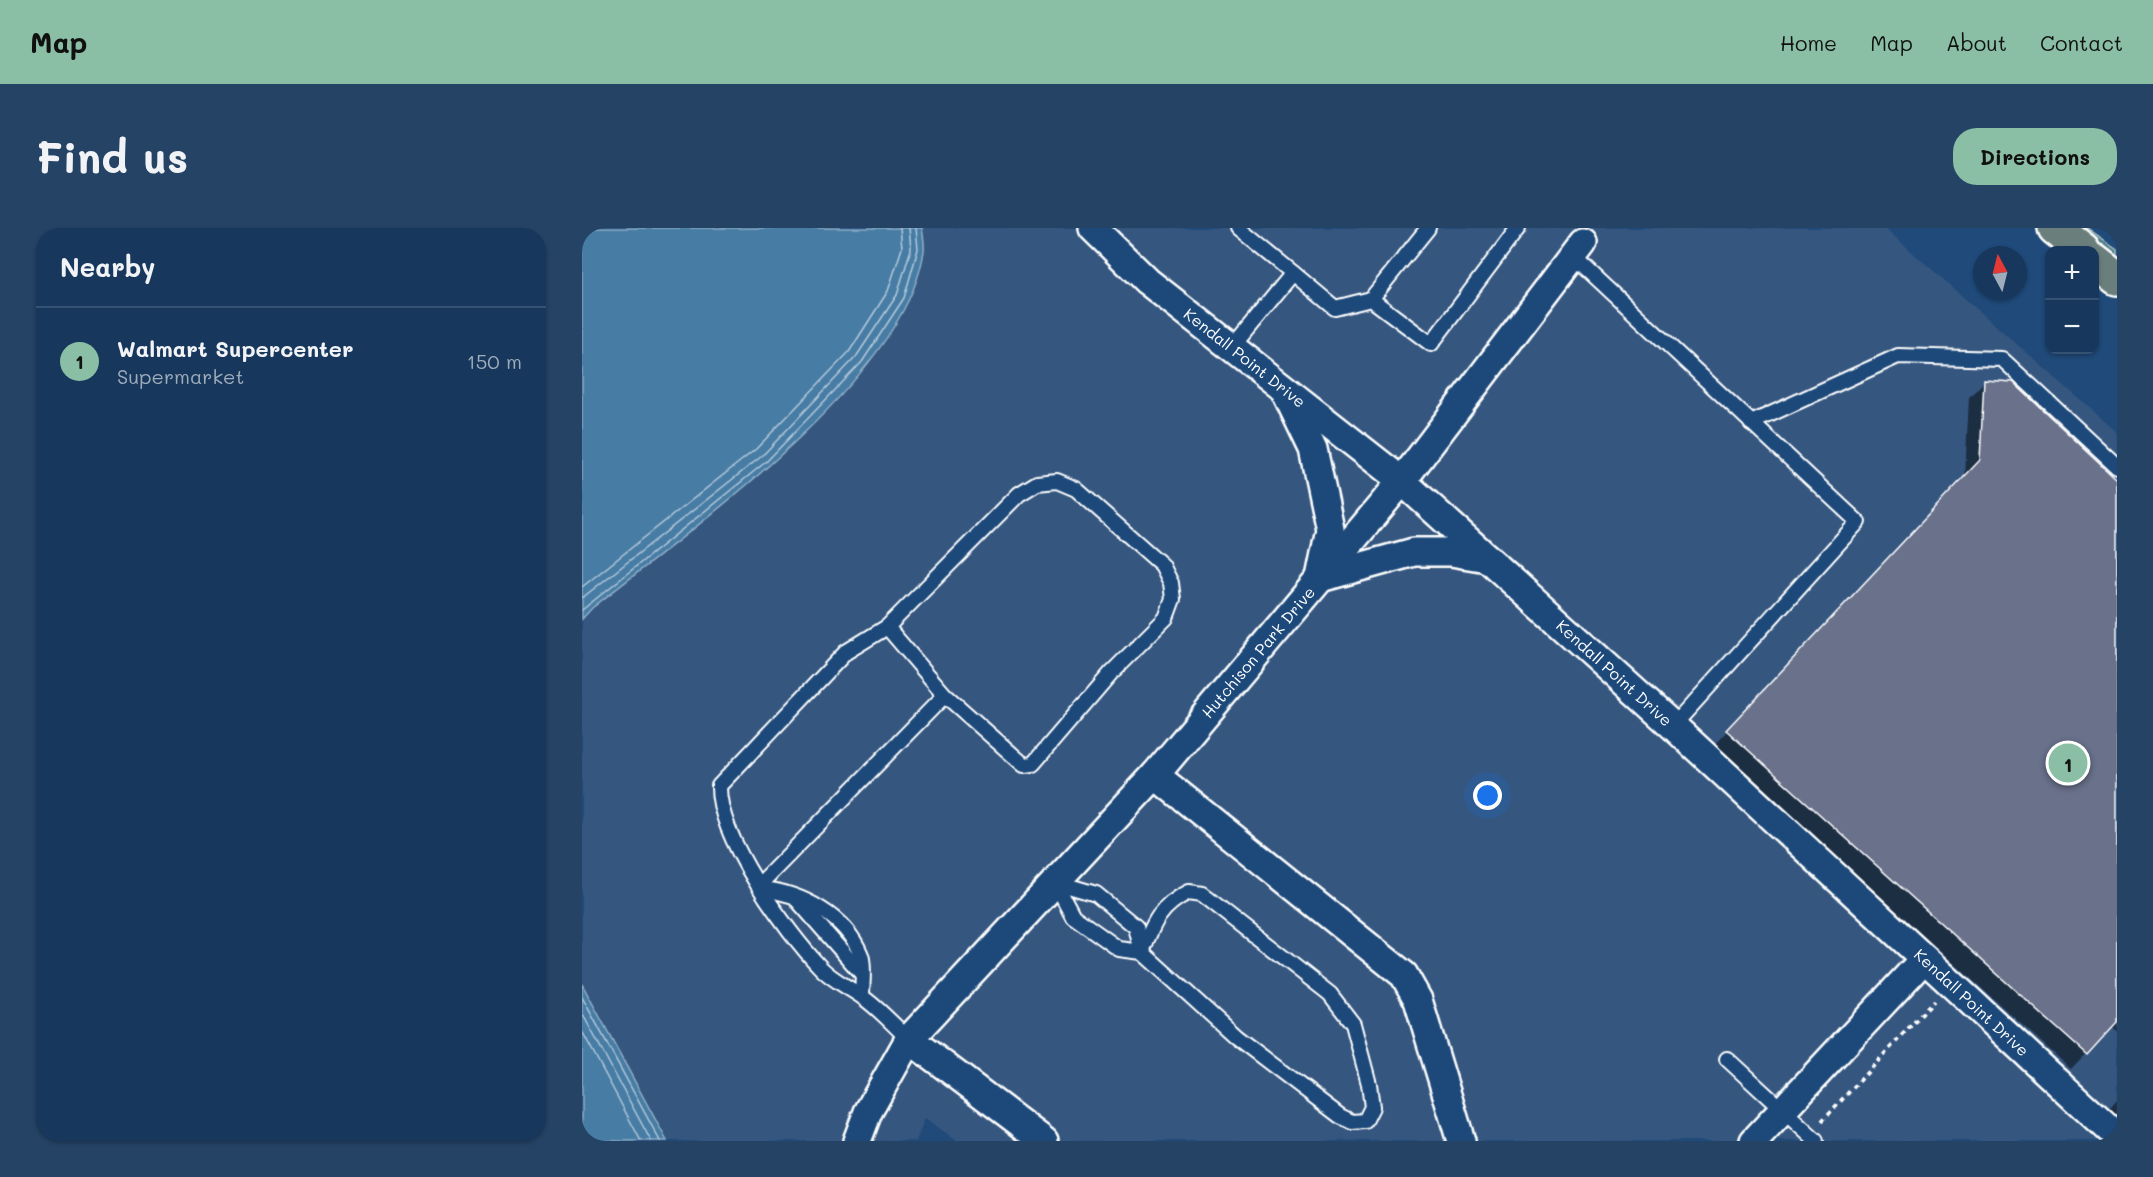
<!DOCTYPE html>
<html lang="en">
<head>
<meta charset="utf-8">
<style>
  body { margin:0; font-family:Mali,sans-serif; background:#244365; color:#f1f3f6 }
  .controls { position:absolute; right:18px; top:18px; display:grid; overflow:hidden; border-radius:12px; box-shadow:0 2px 4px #0004 }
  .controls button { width:54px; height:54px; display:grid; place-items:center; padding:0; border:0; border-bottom:2px solid #365272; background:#17385c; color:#f1f3f6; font:30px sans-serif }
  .compass { position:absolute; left:1391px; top:18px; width:54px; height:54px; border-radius:50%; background:#17385c; box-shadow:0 2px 4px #0004; rotate:353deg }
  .you { position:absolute; left:906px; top:568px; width:21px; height:21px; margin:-15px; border:4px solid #fff; border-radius:50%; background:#1a73e8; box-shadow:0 0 0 9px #1a73e833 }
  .badge { display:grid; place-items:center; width:39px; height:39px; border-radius:50%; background:#8abfa5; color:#111; font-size:20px; font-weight:700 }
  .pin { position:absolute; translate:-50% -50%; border:3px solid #fff; box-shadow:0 2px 6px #0006 }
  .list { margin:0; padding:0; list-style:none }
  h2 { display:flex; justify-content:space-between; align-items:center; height:78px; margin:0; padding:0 24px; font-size:26px }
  h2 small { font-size:20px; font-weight:400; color:#9eacbb }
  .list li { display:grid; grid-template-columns:39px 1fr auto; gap:18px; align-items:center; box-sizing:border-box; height:108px; padding:0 24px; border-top:2px solid #365272 }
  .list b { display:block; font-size:22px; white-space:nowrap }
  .list p { margin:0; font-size:20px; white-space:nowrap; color:#9eacbb }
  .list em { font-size:20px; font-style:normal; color:#9eacbb }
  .map { position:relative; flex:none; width:1535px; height:913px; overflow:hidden; border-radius:24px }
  header { display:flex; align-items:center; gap:36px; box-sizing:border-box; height:84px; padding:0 30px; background:#8abfa5; color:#111 }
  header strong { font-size:28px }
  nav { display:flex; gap:33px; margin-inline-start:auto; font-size:21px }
  .intro { display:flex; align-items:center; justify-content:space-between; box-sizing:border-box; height:144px; padding:0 36px }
  h1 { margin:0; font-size:42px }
  .button { padding:15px 27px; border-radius:24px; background:#8abfa5; color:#111; font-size:21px; font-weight:700 }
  main { display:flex; gap:36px; padding:0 36px }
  aside { flex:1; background:#17385c; border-radius:24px; box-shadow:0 2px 4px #0004 }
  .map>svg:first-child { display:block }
  .built { fill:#35567f }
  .green { fill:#507f89; stroke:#a8bfc4; stroke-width:1.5 }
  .water { fill:#477ba4; stroke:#91b0c8; stroke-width:1.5 }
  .shadow { fill:#0007 }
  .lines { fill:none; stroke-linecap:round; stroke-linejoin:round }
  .shore { stroke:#b5cadb; stroke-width:1.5 }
  .building { fill:#69718b; stroke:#fff; stroke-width:1.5 }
  .service-casing { stroke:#fff; stroke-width:18 }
  .minor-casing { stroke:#fff; stroke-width:32 }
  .motorway-casing { stroke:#fff; stroke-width:38 }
  .path { stroke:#fff; stroke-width:4; stroke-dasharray:4.5 4.5; stroke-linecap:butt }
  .service { stroke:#1f4a7a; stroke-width:14 }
  .minor { stroke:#1f4a7a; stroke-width:27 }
  .motorway { stroke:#6b7f7c; stroke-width:33 }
  .labels { text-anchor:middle; stroke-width:5; stroke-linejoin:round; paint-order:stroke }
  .street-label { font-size:16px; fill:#fff; stroke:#1f4a7a }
</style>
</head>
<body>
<header>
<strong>Map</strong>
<nav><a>Home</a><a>Map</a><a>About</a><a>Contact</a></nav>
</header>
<div class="intro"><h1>Find us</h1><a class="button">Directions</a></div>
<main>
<aside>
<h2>Nearby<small></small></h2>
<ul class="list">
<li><span class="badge">1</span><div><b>Walmart Supercenter</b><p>Supermarket</p></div><em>150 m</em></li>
</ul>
</aside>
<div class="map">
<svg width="1535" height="913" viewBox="0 0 1535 913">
  <rect width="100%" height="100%" fill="#1f4a7a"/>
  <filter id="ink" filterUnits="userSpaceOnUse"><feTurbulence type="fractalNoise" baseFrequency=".0167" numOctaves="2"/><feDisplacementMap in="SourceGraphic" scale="12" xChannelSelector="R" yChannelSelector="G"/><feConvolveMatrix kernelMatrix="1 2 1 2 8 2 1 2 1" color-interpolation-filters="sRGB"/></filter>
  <g filter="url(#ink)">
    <polygon class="built" points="0,0 1303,0 1535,204 1535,913 375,913 343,890 334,913 0,913"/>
    <polygon class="green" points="1493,0 1505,0 1535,21 1535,38"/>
    <g class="water">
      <path d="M0 0H340C341 7 343 16 342 23 324 151 108 302 10 380L0 391Z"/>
      <polygon points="0,756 85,913 0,913"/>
    </g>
    <g class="shadow">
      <polygon points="1402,154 1535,253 1535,803 1530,798 1489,841 1131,518 1383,248 1387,169"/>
      <polygon points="1535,872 1535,899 1522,887"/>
    </g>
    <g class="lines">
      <g class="shore">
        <polyline points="0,359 174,221 267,124 306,63 320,20 318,0"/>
        <polyline points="0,370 180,228 274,129 315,67 329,21 327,0"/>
        <polyline points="0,382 185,233 280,134 322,70 336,21 334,0"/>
        <polyline points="0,769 78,913"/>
        <polyline points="0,785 69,913"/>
        <polyline points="0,803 59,913"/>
      </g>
    </g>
    <polygon class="building" points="1402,152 1431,154 1535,251 1535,794 1505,827 1144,502 1398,232"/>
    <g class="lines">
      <g class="service-casing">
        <g id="service">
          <polyline points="656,0 711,45"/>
          <polyline points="991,28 1276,294 1091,498"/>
          <polyline points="789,71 849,116 936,0"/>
          <polyline points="651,118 711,45 753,80 789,71 846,0"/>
          <polyline points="1169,195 1316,128 1420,131 1535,238"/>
          <polygon points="473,654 514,666 554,699 560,724 537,721 491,688"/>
          <polyline points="177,657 363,467 305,399"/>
          <path d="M180 661C219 665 264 688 279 727 283 738 280 756 280 768"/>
          <path d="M607 664 620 666 748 766 771 796 787 856 790 879 783 893 770 894 758 888 654 809 560 724C571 695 578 678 607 664Z"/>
          <polyline points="216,673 280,746"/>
          <path d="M327 811C311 797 297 780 279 768 265 758 250 752 238 739 203 702 136 609 137 558L264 424 305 399 437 266 455 255 475 253 494 261 580 337 589 355 591 371 584 390 529 445 451 536 442 537 363 467"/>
          <polyline points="1145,831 1234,913"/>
        </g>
      </g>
      <g class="minor-casing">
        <g id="minor">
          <path id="s1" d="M511 0 565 53 820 253 1091 498 1535 909"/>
          <polyline points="704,165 731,221 748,301 738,350 832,324 869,324 905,330"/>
          <polyline points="573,547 822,747 836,772 879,913"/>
          <polyline points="327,811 462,913"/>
          <path id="s2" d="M275 913 286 884 327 811 573 547 820 253 1001 15"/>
          <polyline points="1172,913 1342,731"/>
        </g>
      </g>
      <g class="motorway-casing">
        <g id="motorway">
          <polyline points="1473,0 1501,22"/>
          <polyline points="1512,32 1535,50"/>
        </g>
      </g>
      <polyline class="path" points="1240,893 1352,773"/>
      <use href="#service" class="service"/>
      <use href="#minor" class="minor"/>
      <use href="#motorway" class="motorway"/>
    </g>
  </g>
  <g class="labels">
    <g class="street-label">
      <text dy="6" stroke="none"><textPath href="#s1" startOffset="200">Kendall Point Drive</textPath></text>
      <text dy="6" stroke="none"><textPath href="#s2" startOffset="636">Hutchison Park Drive</textPath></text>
      <text dy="6" stroke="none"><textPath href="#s1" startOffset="686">Kendall Point Drive</textPath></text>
      <text dy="6" stroke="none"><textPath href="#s1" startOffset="1172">Kendall Point Drive</textPath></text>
    </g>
  </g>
</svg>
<div class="controls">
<button>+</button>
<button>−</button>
</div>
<svg class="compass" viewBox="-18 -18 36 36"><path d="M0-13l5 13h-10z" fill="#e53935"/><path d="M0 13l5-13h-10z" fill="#9eacbb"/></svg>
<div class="you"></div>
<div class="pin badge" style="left:1486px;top:535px">1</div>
</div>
</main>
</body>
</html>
